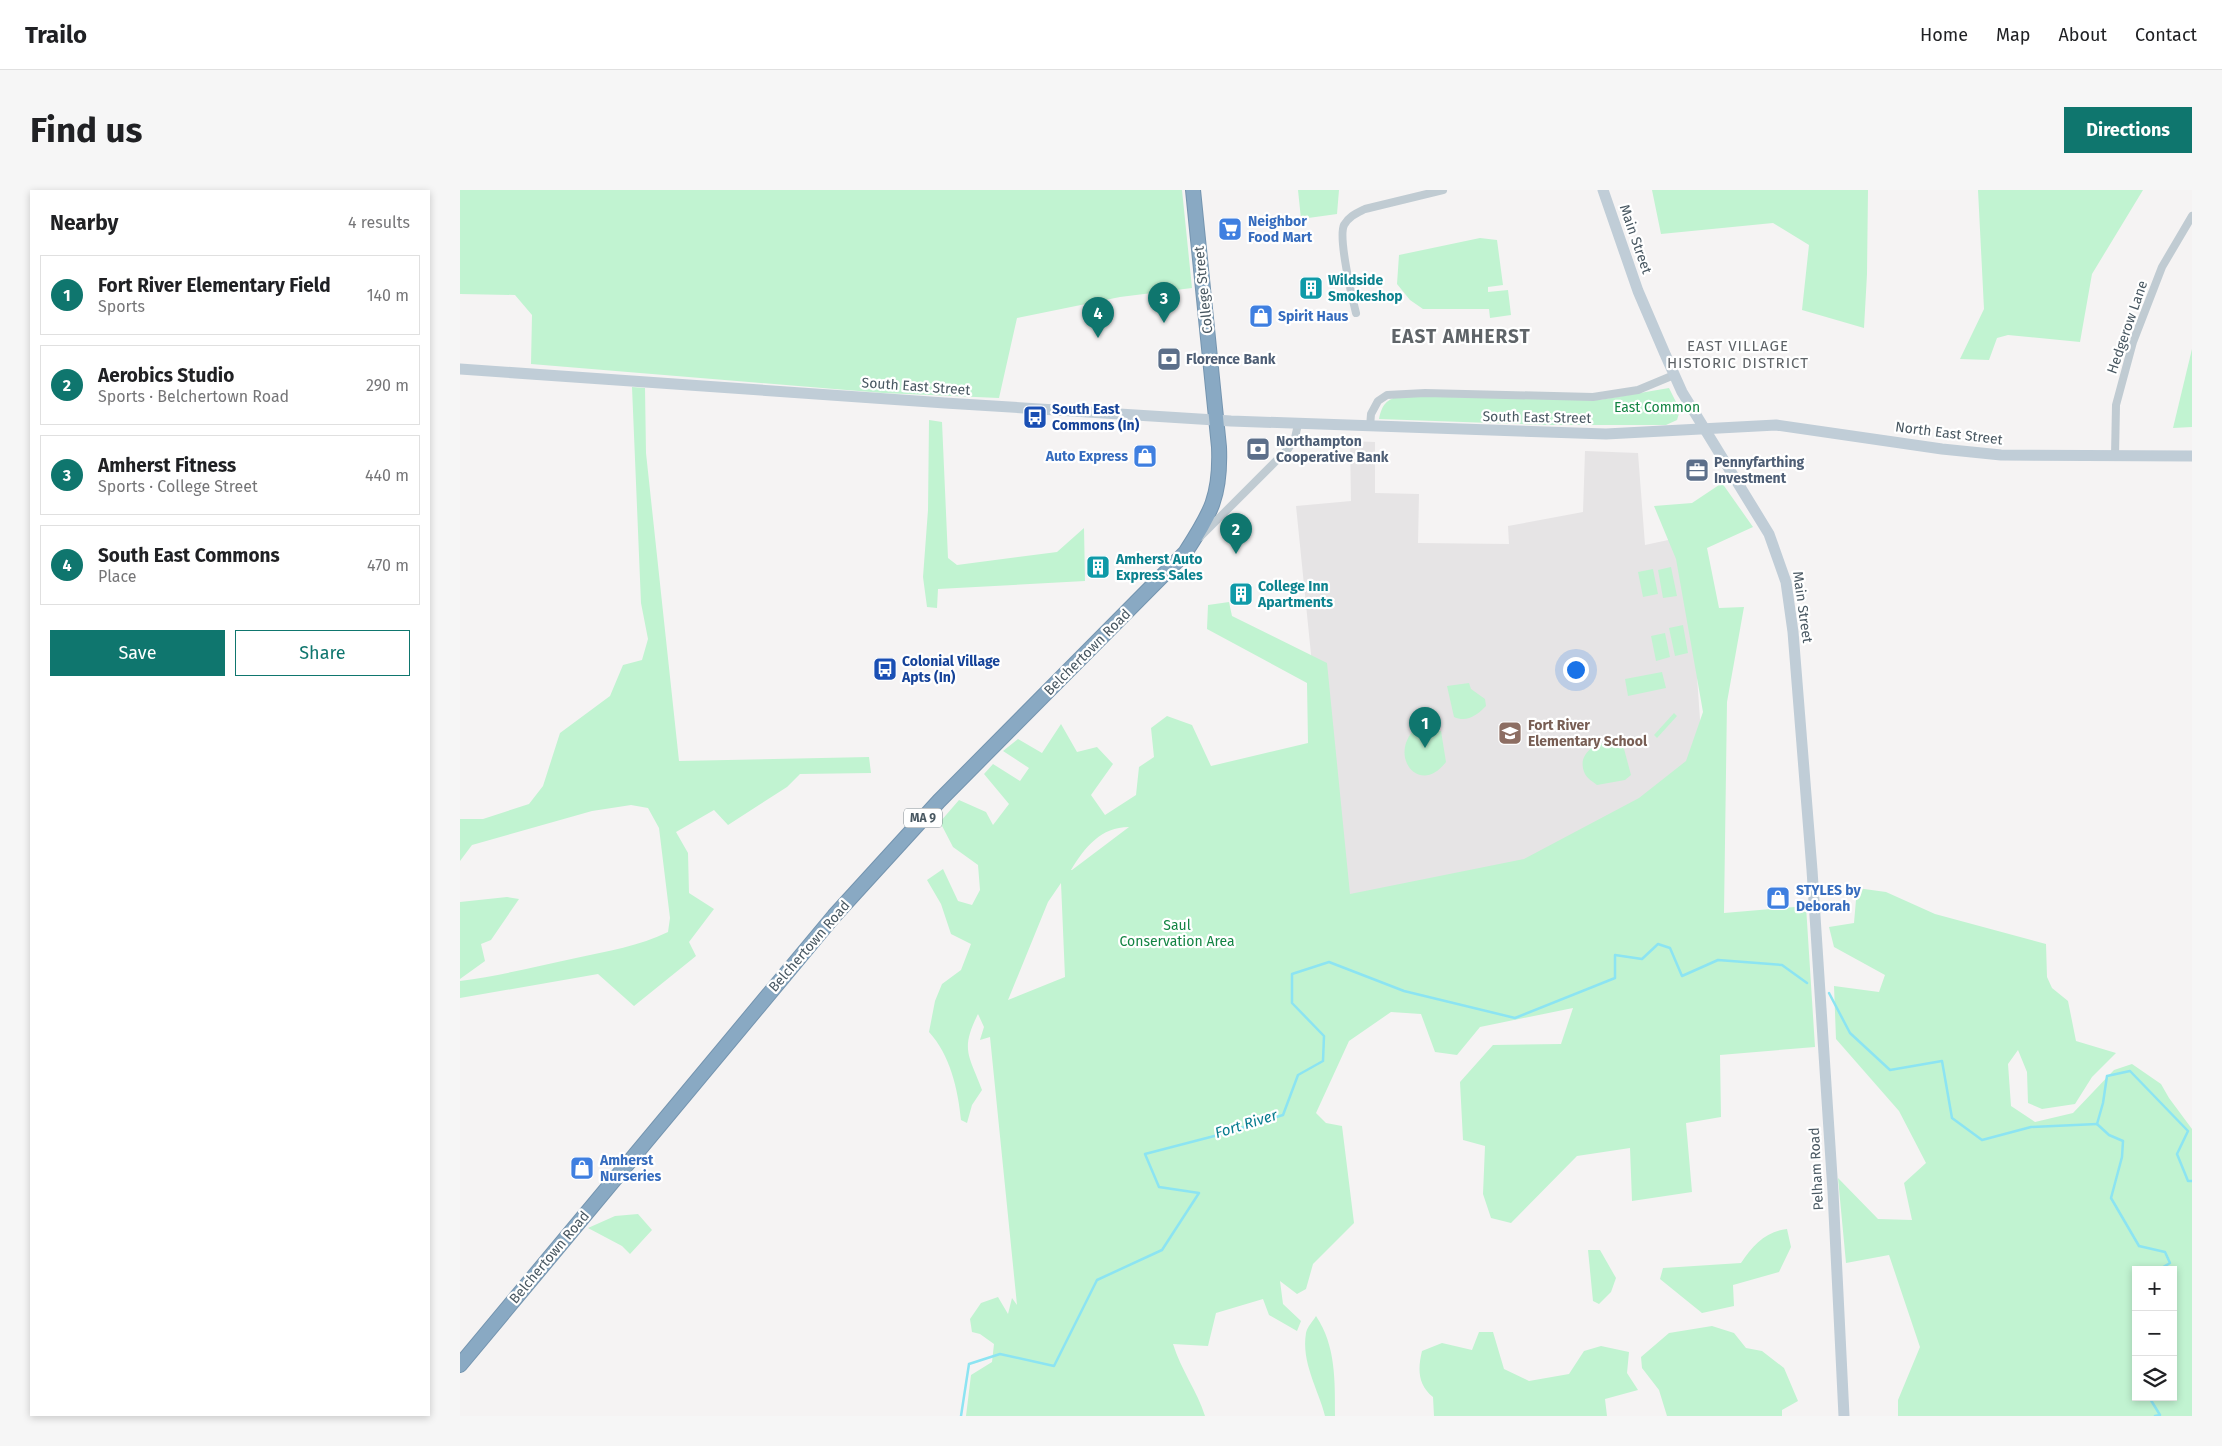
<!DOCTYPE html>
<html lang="en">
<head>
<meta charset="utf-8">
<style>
  body { margin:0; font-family:"Fira Sans",sans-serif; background:#f6f6f6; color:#202124 }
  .controls { position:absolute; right:15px; bottom:15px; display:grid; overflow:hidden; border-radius:0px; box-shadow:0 2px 8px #0003 }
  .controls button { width:45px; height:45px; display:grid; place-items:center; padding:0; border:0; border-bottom:1px solid #e0e0e0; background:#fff; color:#202124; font:25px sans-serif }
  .you { position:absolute; left:1115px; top:479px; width:18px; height:18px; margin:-12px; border:4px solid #fff; border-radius:50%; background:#1a73e8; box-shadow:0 0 0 8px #1a73e833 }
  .badge { display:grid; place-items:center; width:32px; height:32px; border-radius:50%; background:#0f766e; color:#fff; font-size:16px; font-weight:700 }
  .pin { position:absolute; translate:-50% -41px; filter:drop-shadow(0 1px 2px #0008) }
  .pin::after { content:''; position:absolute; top:26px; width:18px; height:15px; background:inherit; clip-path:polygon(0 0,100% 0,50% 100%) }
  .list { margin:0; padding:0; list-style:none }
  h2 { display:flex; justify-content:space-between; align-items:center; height:65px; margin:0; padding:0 20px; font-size:21px }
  h2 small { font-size:16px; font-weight:400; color:#757577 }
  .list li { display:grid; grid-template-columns:32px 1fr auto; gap:15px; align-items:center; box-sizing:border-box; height:80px; margin:0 10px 10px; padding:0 10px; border:1px solid #e0e0e0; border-radius:0px }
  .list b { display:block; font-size:19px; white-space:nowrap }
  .list p { margin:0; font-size:16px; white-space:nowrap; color:#757577 }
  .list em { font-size:16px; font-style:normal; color:#757577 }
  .actions { display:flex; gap:10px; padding:15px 20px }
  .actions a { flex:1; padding:11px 0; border:1px solid #0f766e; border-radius:0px; text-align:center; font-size:18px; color:#0f766e }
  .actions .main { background:#0f766e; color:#fff }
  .icon { flex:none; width:28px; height:28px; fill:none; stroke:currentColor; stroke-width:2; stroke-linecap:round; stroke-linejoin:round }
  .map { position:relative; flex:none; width:1732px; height:1226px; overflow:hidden; border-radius:0px }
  header { display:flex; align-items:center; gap:30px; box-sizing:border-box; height:70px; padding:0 25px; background:#fff; border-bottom:1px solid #e0e0e0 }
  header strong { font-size:24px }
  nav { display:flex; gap:28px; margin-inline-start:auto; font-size:18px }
  .intro { display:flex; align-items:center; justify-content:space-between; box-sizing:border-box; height:120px; padding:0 30px }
  h1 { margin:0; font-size:35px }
  .button { padding:12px 22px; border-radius:0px; background:#0f766e; color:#fff; font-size:18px; font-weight:700 }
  main { display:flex; gap:30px; padding:0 30px }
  aside { flex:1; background:#fff; border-radius:0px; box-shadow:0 2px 8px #0003 }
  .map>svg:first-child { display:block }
  .education { fill:#e6e4e5 }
  .green { fill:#c1f3d1; fill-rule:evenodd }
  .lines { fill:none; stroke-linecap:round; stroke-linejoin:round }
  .stream { stroke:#8ce4f2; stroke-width:2.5 }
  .highway-casing { stroke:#7494af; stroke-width:16 }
  .street { stroke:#c0cbd2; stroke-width:8 }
  .secondary { stroke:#c0cdd7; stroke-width:11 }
  .highway { stroke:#89a9c3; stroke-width:14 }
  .labels { text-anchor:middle; stroke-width:4.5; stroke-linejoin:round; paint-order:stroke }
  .shield { fill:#fff; stroke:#808a91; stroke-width:1 }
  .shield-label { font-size:12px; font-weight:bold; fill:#495862 }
  .shop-label { font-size:14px; font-weight:bold; fill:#366cbe; stroke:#fff; text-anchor:start }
  .street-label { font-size:14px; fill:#495862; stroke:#fff }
  .culture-label { font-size:14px; font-weight:bold; fill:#0d838f; stroke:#fff; text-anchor:start }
  .service-label { font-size:14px; font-weight:bold; fill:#4e5e75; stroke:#fff; text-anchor:start }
  .park-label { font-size:14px; fill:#138443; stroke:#fff }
  .transit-label { font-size:14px; font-weight:bold; fill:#164399; stroke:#fff; text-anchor:start }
  .education-label { font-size:14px; font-weight:bold; fill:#785e54; stroke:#fff; text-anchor:start }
  .neighbourhood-label { font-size:15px; letter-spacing:1px; fill:#5f6468; stroke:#fff }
  .water-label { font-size:15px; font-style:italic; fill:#077c8f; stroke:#fff }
  .district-label { font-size:19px; font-weight:bold; letter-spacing:1px; fill:#5f6468; stroke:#fff }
</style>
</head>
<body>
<header>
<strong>Trailo</strong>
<nav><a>Home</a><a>Map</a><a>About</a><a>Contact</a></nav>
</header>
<div class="intro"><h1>Find us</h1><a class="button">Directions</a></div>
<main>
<aside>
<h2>Nearby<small>4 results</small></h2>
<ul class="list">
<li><span class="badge">1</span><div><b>Fort River Elementary Field</b><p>Sports</p></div><em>140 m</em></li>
<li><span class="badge">2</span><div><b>Aerobics Studio</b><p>Sports · Belchertown Road</p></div><em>290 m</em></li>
<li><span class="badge">3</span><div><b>Amherst Fitness</b><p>Sports · College Street</p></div><em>440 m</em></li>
<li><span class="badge">4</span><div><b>South East Commons</b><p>Place</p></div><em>470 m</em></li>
</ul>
<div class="actions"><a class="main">Save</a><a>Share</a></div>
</aside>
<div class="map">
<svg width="1732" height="1226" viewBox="0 0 1732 1226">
  <rect width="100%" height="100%" fill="#f5f3f3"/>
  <polygon class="education" points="890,251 915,252 915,303 959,304 958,353 1049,354 1048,336 1123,322 1125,261 1178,263 1185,355 1227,346 1254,726 896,783 852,474 836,316 891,311"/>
  <g class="green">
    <polygon points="0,0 722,0 732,98 660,107 557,128 539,208 423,203 71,174 72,125 55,105 0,104"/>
    <polygon points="838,0 879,0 877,24 841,29"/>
    <polygon points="1192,0 1408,0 1407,84 1404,138 1342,120 1349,55 1313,33 1201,44"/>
    <polygon points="1518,0 1683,0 1632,84 1620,152 1548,145 1537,148 1529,170 1500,169 1524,119"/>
    <polygon points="1020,48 1037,50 1043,95 1028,97 1028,102 1048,100 1051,125 1030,128 1029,119 963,119 950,110 937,94 939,65"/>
    <polygon points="1732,159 1732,237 1713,238"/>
    <path d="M172 197 185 198 186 263 219 571 409 567 411 583 340 584 327 597 268 635 254 620 216 642 228 663 229 703 254 719 229 752 236 766 174 816 138 784 0 808V791C40 786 77 776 116 768 147 761 180 756 208 742L210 728 199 638 188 618 171 615 132 621 12 655 0 671V629H23L69 614 83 596 100 543 150 506 163 475 182 470 188 449 181 413Z"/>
    <path d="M1209 198 1220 220 1217 230 1206 235H1088L919 229C922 215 926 209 941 206L1139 210Z"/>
    <polygon points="469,230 482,232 488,368 497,375 597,362 624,338 625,391 478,399 477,418 467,417 463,387 468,320"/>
    <path d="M1262 293 1293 337 1247 358 1259 418 1284 417 1267 512 1264 723 1346 716 1355 857 1260 865 1261 927 1226 933 1232 1002 1172 1011 1170 958 1117 966 1051 1033 1031 1028 1023 1004 1025 956 1003 950 1000 892 1033 855 1101 854 1113 818 1020 837 997 865 975 862 961 824 931 822 889 851 856 923 866 933 882 936 894 1033 853 1074 846 1099 837 1104 820 1091 823 1114 841 1131 837 1141 809 1125 803 1109 756 1123 748 1156 713 1154C721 1180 737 1201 745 1226H506L511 1185 532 1172 534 1154 520 1144 512 1142 510 1129 521 1113 538 1107 548 1124 552 1108 557 1115 530 847 520 850 524 837 518 824C500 860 509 865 522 900L512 915 507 933 501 930C498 899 490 865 469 842L475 811 482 794 501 780 511 754 491 744 481 714 467 690 483 679 498 711 512 715 520 700 518 675 493 657 480 632 499 610 526 622 533 635 549 614 524 584 533 574 560 591 569 578 543 561 558 549 582 563 601 534 617 562 637 557 653 574 631 605 645 625 676 605 679 577 694 567 691 538 707 526 732 535 751 576 848 553 847 493 747 439 748 415 769 412 772 426 867 473 890 704 1064 669 1179 608 1226 571 1243 522 1216 369 1194 316 1232 313ZM669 637 612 680H611C625 657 641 637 669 637ZM601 693 605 787 548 810 588 712Z"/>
    <polygon points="1211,377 1217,406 1203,408 1198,380"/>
    <polygon points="1193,379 1198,404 1183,407 1178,382"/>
    <polygon points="1223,435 1228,463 1215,466 1209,438"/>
    <polygon points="1205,443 1210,467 1196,471 1191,446"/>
    <polygon points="1202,482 1206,498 1168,506 1165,489"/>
    <path d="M1009 493 1011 499 1025 509 1026 516C1017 525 1007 533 994 527L987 496Z"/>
    <polygon points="1214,523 1217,526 1197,548 1194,545"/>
    <path d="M981 541 986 572C961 605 930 570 952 542Z"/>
    <path d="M1150 552 1163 555 1171 585 1165 590 1137 595C1133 592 1127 588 1125 584 1116 565 1134 553 1150 552Z"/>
    <path d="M1397 698 1426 702 1475 724 1586 754 1587 787 1592 798 1608 811 1616 851 1656 863 1632 887 1615 914 1582 919 1568 913 1567 882 1558 860 1548 874 1551 916 1575 932 1613 923 1654 880 1672 874 1701 894 1709 908 1732 939V1226H1438V1210L1460 1157 1429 1065 1386 1073 1378 988 1418 1029 1452 1030 1444 993 1466 973 1439 921 1376 849 1374 796 1419 802 1425 785 1374 757 1369 737 1394 733ZM1676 1080H1713V1207H1676Z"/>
    <polygon points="47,707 59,709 31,750 21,754 25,771 0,789 0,712"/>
    <polygon points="178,1024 192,1040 170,1064 162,1056 128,1038 155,1026"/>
    <path d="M1327 1039 1331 1057 1319 1082 1273 1095 1274 1116 1242 1123 1200 1089 1203 1078 1281 1073C1293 1055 1306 1041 1327 1039Z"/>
    <polygon points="1128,1060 1140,1060 1156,1088 1151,1102 1139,1114 1133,1111"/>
    <path d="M856 1126C876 1156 875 1191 875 1226H865C858 1199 841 1172 846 1143 847 1137 853 1131 856 1126Z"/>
    <polygon points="1252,1136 1274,1143 1286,1158 1302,1161 1324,1178 1338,1211 1322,1220 1322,1226 1207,1226 1199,1200 1182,1178 1181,1167 1209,1143"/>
    <path d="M1019 1142H1033L1044 1179 1069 1191 1109 1184 1124 1161 1141 1156 1169 1162 1167 1183 1178 1200 1145 1209 1147 1226H974L973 1207C957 1194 958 1178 962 1161L982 1153 1012 1160Z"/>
  </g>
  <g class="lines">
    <g class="stream">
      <polyline points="1369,803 1390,843 1430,880 1482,871 1492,928 1522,950 1571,937 1637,934"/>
      <polyline points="1637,934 1643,913 1647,886 1670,881 1728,941 1717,964 1728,991 1732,991"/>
      <polyline points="1637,934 1649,945 1663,951 1662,967 1651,1008 1679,1056 1705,1062 1710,1073 1698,1080"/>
      <polyline points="1689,1207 1700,1225 1695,1226"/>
      <polyline points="501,1226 509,1174 540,1164 594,1176 637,1090 702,1060 739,1003 699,997 685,964 762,944 823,925 838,885 863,871 864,846 832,813 832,784 869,772 944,801 1055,828 1155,788 1155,765 1182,769 1198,754 1210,758 1222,786 1258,770 1322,775 1347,793"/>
    </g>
    <g class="highway-casing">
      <path id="highway" d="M0 1175 374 726 479 611 725 363C751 323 761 306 759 257L733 0"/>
    </g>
    <g class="street">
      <path d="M896 123C892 107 878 48 884 35 889 26 897 23 905 19L983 0"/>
      <polyline points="910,237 911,224 918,211 927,205 965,203 1133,207 1178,200 1214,185"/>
      <polyline points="1655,266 1656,215 1673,152 1702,77 1732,26"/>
      <polyline points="740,347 828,259 835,248 838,234"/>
    </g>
    <g class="secondary">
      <polyline points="1143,0 1178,101 1205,164 1222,202 1309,344 1326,392 1333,442 1352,680 1373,1002 1384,1226"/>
      <polyline points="0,179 485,213 771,231 1146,244 1316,235 1482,259 1541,265 1732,266"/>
    </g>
    <use href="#highway" class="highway"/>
  </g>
  <defs>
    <g id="supermarket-square" transform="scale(1.25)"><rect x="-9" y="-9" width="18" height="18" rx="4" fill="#3f7fe0" stroke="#fff"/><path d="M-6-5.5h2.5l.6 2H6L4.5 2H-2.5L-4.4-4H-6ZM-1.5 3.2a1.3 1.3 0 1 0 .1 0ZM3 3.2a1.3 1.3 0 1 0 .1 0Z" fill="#fff"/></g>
    <g id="building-square" transform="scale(1.25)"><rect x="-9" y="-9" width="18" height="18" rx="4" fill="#0f9aa8" stroke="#fff"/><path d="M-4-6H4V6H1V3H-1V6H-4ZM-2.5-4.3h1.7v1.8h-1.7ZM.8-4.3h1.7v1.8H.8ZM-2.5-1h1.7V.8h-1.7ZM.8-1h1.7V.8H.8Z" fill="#fff"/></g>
    <g id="shop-square" transform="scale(1.25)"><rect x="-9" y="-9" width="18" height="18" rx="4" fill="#3f7fe0" stroke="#fff"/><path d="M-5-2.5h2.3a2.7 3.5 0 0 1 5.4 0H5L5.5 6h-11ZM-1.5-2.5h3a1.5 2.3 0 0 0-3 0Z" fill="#fff"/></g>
    <g id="bank-square" transform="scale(1.25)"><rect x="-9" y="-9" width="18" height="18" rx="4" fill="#5c6f8a" stroke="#fff"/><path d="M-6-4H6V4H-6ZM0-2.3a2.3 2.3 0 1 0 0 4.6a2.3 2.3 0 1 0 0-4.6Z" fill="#fff"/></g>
    <g id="bus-square" transform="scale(1.25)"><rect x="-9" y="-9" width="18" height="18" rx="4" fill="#1a4fb4" stroke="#fff"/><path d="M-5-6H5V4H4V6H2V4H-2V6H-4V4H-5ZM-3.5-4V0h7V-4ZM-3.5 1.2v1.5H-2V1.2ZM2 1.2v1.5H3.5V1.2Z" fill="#fff"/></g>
    <g id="office-square" transform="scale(1.25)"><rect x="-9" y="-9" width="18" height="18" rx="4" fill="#5c6f8a" stroke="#fff"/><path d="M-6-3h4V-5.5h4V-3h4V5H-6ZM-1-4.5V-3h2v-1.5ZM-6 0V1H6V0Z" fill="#fff"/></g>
    <g id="school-square" transform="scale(1.25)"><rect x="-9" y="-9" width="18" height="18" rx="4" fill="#8d6e63" stroke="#fff"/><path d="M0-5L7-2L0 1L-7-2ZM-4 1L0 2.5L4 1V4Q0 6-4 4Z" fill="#fff"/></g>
  </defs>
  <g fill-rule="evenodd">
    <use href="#supermarket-square" x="770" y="39"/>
    <use href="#building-square" x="851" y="98"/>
    <use href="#shop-square" x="801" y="126"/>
    <use href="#bank-square" x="709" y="169"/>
    <use href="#bus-square" x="575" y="227"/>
    <use href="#bank-square" x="798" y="259"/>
    <use href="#shop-square" x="685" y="266"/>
    <use href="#office-square" x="1237" y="280"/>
    <use href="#building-square" x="638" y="377"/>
    <use href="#building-square" x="781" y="404"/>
    <use href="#bus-square" x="425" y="479"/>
    <use href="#school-square" x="1050" y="543"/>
    <use href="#shop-square" x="1318" y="708"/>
    <use href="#shop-square" x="122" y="978"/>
  </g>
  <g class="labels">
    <rect class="shield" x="444" y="618.5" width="38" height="19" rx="4"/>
    <g class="shield-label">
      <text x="463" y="632">MA 9</text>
    </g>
    <g class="shop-label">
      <text x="788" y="36">Neighbor<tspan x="788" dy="16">Food Mart</tspan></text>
      <text x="818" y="131">Spirit Haus</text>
      <text x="668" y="271" text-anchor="end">Auto Express</text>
      <text x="1336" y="705">STYLES by<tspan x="1336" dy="16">Deborah</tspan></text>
      <text x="140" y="975">Amherst<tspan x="140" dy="16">Nurseries</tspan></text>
    </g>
    <g class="street-label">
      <text transform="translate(1176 49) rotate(71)" y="5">Main Street</text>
      <text transform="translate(743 100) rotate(-96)" y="5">College Street</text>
      <text transform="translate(1667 137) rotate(-71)" y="5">Hedgerow Lane</text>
      <text transform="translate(456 196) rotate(4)" y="5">South East Street</text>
      <text transform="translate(1077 227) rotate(1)" y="5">South East Street</text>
      <text transform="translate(1489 243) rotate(7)" y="5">North East Street</text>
      <text transform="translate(1343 417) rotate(82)" y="5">Main Street</text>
      <text transform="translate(627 462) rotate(-45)" y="5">Belchertown Road</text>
      <text transform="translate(349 756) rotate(-49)" y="5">Belchertown Road</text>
      <text transform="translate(1356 979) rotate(-93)" y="5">Pelham Road</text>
      <text transform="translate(89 1067) rotate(-50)" y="5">Belchertown Road</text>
    </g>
    <g class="culture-label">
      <text x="868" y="95">Wildside<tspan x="868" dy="16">Smokeshop</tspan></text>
      <text x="656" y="374">Amherst Auto<tspan x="656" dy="16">Express Sales</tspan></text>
      <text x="798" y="401">College Inn<tspan x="798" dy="16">Apartments</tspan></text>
    </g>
    <g class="service-label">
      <text x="726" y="174">Florence Bank</text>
      <text x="816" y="256">Northampton<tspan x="816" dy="16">Cooperative Bank</tspan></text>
      <text x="1254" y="277">Pennyfarthing<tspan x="1254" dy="16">Investment</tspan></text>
    </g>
    <g class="park-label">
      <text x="1197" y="222">East Common</text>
      <text x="717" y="740">Saul<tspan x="717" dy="16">Conservation Area</tspan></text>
    </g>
    <g class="transit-label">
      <text x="592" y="224">South East<tspan x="592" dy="16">Commons (In)</tspan></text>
      <text x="442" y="476">Colonial Village<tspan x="442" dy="16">Apts (In)</tspan></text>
    </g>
    <g class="education-label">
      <text x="1068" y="540">Fort River<tspan x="1068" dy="16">Elementary School</tspan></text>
    </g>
    <g class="neighbourhood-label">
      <text x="1278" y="161">EAST VILLAGE<tspan x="1278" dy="17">HISTORIC DISTRICT</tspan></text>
    </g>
    <g class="water-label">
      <text transform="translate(786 934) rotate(-17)" y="5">Fort River</text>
    </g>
    <g class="district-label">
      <text x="1001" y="153">EAST AMHERST</text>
    </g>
  </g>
</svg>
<div class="controls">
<button>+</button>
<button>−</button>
<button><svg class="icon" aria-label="layers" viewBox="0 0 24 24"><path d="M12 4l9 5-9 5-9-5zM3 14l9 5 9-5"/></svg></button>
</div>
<div class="you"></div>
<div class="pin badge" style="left:965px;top:558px">1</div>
<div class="pin badge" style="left:776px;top:364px">2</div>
<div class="pin badge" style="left:704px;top:133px">3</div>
<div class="pin badge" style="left:638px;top:148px">4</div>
</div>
</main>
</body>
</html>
